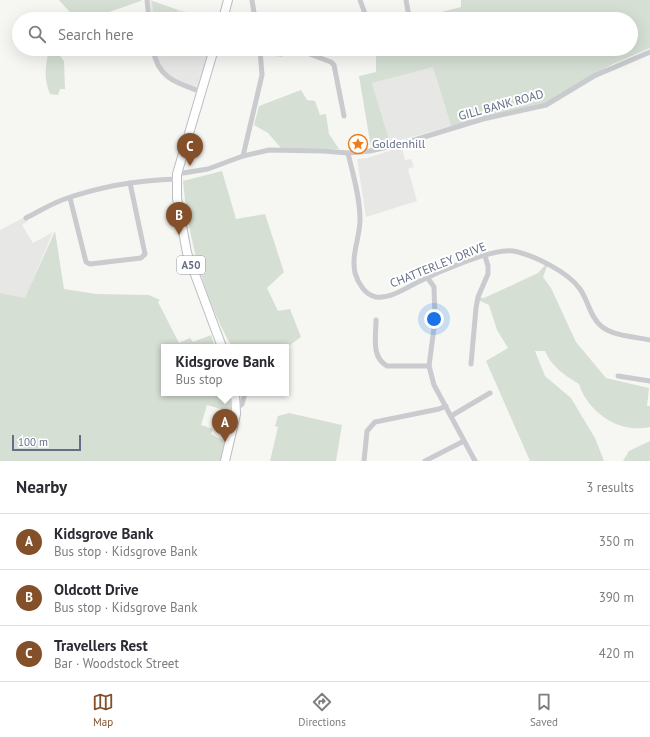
<!DOCTYPE html>
<html lang="en">
<head>
<meta charset="utf-8">
<style>
  body { margin:0; font-family:"PT Sans",sans-serif; background:#f2f2f3; color:#2b2b33 }
  .scale { position:absolute; left:12px; bottom:10px; width:69px; box-sizing:border-box; padding-left:4px; border:2px solid #646f86; border-top:0; font-size:11px; line-height:14px; white-space:nowrap; color:#646f86; -webkit-text-stroke:3px #fff; paint-order:stroke }
  .you { position:absolute; left:434px; top:319px; width:14px; height:14px; margin:-10px; border:3px solid #fff; border-radius:50%; background:#1a73e8; box-shadow:0 0 0 6px #1a73e833 }
  .badge { display:grid; place-items:center; width:26px; height:26px; border-radius:50%; background:#835029; color:#fff; font-size:13px; font-weight:700 }
  .pin { position:absolute; translate:-50% -33px; filter:drop-shadow(0 1px 2px #0008) }
  .pin::after { content:''; position:absolute; top:21px; width:14px; height:12px; background:inherit; clip-path:polygon(0 0,100% 0,50% 100%) }
  .popup { position:absolute; left:161px; top:344px; width:128px; height:52px; box-sizing:border-box; display:grid; place-content:center; border-radius:0px; background:#fff; filter:drop-shadow(0 1px 3px #0005); font-size:13px; white-space:nowrap; color:#7c7c81 }
  .popup b { font-size:15px; color:#2b2b33 }
  .popup::after { content:''; position:absolute; left:50%; top:100%; margin-left:-8px; border:8px solid transparent; border-top-color:#fff }
  .list { margin:0; padding:0; list-style:none }
  h2 { display:flex; justify-content:space-between; align-items:center; height:52px; margin:0; padding:0 16px; font-size:17px }
  h2 small { font-size:13px; font-weight:400; color:#7c7c81 }
  .list li { display:grid; grid-template-columns:26px 1fr auto; gap:12px; align-items:center; box-sizing:border-box; height:56px; padding:0 16px; border-top:1px solid #e1e1e2 }
  .list b { display:block; font-size:15px; white-space:nowrap }
  .list p { margin:0; font-size:13px; white-space:nowrap; color:#7c7c81 }
  .list em { font-size:13px; font-style:normal; color:#7c7c81 }
  .icon { flex:none; width:22px; height:22px; fill:none; stroke:currentColor; stroke-width:2; stroke-linecap:round; stroke-linejoin:round }
  .map { position:relative; flex:none; width:650px; height:461px; overflow:hidden }
  .search { position:absolute; background:#fff; box-shadow:0 4px 16px #0002; left:12px; right:12px; top:12px; height:44px; display:flex; align-items:center; gap:10px; box-sizing:border-box; padding:0 14px; border-radius:22px; color:#7c7c81; font-size:15px }
  .sheet { height:220px; background:#fff }
  nav { display:flex; justify-content:space-around; align-items:center; box-sizing:border-box; height:56px; border-top:1px solid #e1e1e2; background:#fff; font-size:11px; color:#7c7c81 }
  nav a { display:grid; justify-items:center; gap:2px }
  nav .on { color:#835029 }
  .map>svg:first-child { display:block }
  .built { fill:#e7e7e6 }
  .green { fill:#d6dfd4 }
  .lines { fill:none; stroke-linecap:round; stroke-linejoin:round }
  .primary-casing { stroke:#bbbdc2; stroke-width:10 }
  .street { stroke:#c9cbcf; stroke-width:5 }
  .primary { stroke:#fff; stroke-width:8 }
  .labels { text-anchor:middle; stroke-width:4; stroke-linejoin:round; paint-order:stroke }
  .shield { fill:#fff; stroke:#929aaa; stroke-width:1 }
  .shield-label { font-size:11px; font-weight:bold; fill:#646f86 }
  .street-label { font-size:12px; fill:#646f86; stroke:#fff }
  .poi-label { font-size:12px; fill:#646f86; stroke:#fff; text-anchor:start }
</style>
</head>
<body>
<div class="map">
<svg width="650" height="461" viewBox="0 0 650 461">
  <rect width="100%" height="100%" fill="#f6f7f3"/>
  <g class="built">
    <polygon points="150,0 179,10 214,19 152,19"/>
    <polygon points="156,49 212,49 201,90 177,81 169,75 157,61"/>
    <polygon points="433,66 451,126 390,143 372,83"/>
    <polygon points="402,147 405,160 411,159 414,167 408,169 417,201 366,217 357,159 367,158"/>
    <polygon points="25,217 28,221 22,225 33,243 53,232 25,299 0,293 0,230"/>
  </g>
  <g class="green">
    <polygon points="59,0 141,0 141,1 89,19 76,19"/>
    <polygon points="461,0 650,0 650,48 611,65 547,102 451,126 433,67 372,83 390,143 371,148 359,76 376,72 376,49 631,49 631,19 414,19 461,7"/>
    <polygon points="152,1 178,10 175,19 154,19"/>
    <path d="M55 49 64 61 65 89H60L58 95 50 94C44 79 45 69 48 54Z"/>
    <polygon points="301,90 307,100 315,101 320,115 326,114 329,134 339,149 281,148 268,133 254,125 259,106"/>
    <path d="M222 171 236 219 265 214 284 272 267 288 278 311 290 309 301 337 286 348 232 347C203 296 188 238 183 181Z"/>
    <polygon points="55,231 64,289 96,294 149,295 160,300 158,302 179,343 190,338 193,342 211,335 215,347 164,347 164,393 229,393 231,412 207,405 201,425 213,429 211,434 225,441 221,461 0,461 0,293 25,298"/>
    <path d="M546 264H548L543 277 551 288 576 342 606 378 649 388 647 406H650V427C620 434 588 413 579 384 564 375 552 367 545 351H535L545 376 571 398 595 438 604 461H530L486 361 508 348 497 330 489 305 478 300V297L484 298 538 273Z"/>
    <polygon points="289,413 342,425 336,461 270,461 278,427 275,426 278,416"/>
    <polygon points="650,441 650,461 623,461 629,451"/>
  </g>
  <g class="lines">
    <g class="primary-casing">
      <g id="primary">
        <polyline points="223,19 228,0"/>
        <polyline points="214,49 177,174 177,198 187,253 222,347"/>
        <polyline points="225,461 236,414 235,393"/>
      </g>
    </g>
    <g class="street">
      <polyline points="147,0 149,19"/>
      <polyline points="252,0 255,19"/>
      <polyline points="360,0 367,19"/>
      <polyline points="406,0 409,17"/>
      <polyline points="351,19 365,15"/>
      <path d="M153 49C158 79 177 83 202 92"/>
      <polyline points="260,52 281,54 299,50 331,62 334,65 344,116"/>
      <path d="M348 153C353 175 360 197 360 219 360 238 351 254 355 273 358 283 365 295 376 297 390 299 406 288 418 282 438 272 492 248 513 251 534 255 568 272 580 289 588 300 590 317 601 326 613 336 635 337 650 340"/>
      <polyline points="243,156 262,75 260,50"/>
      <polyline points="177,174 208,169 243,156 269,150 324,151 348,153 370,151 401,144 483,119 546,105 594,76 650,52"/>
      <polyline points="70,198 86,262 90,264 141,258 145,254 130,183"/>
      <path d="M26 218C38 212 49 205 62 200 98 187 139 180 177 179"/>
      <polyline points="427,277 434,287 435,320 429,366 434,385 475,461"/>
      <path d="M376 320C376 337 371 357 387 366H429"/>
      <polyline points="471,364 476,308 478,297 488,274 488,266 485,256"/>
      <polyline points="618,376 650,381"/>
      <polyline points="236,409 242,404 245,393"/>
      <polyline points="451,416 490,393"/>
      <polyline points="364,461 367,431 375,422 439,409 446,406"/>
      <polyline points="425,461 464,441"/>
    </g>
    <use href="#primary" class="primary"/>
  </g>
  <defs>
    <g id="sight-ring" transform="scale(1)"><circle r="9.5" fill="#fff" stroke="#ee7e1c" stroke-width="1.5"/><path d="M0-6L1.8-2.2L6-1.7L2.9 1.2L3.7 5.4L0 3.3L-3.7 5.4L-2.9 1.2L-6-1.7L-1.8-2.2Z" fill="#ee7e1c"/></g>
  </defs>
  <g fill-rule="evenodd">
    <use href="#sight-ring" x="358" y="144"/>
  </g>
  <g class="labels">
    <rect class="shield" x="177" y="256" width="28" height="18" rx="3"/>
    <g class="shield-label">
      <text x="191" y="269">A50</text>
    </g>
    <g class="street-label">
      <text transform="translate(501 105) rotate(-15)" y="4">GILL BANK ROAD</text>
      <text transform="translate(438 265) rotate(-22)" y="4">CHATTERLEY DRIVE</text>
    </g>
    <g class="poi-label">
      <text x="372" y="148">Goldenhill</text>
    </g>
  </g>
</svg>
<div class="scale">100 m</div>
<div class="you"></div>
<div class="pin badge" style="left:225px;top:442px">A</div>
<div class="popup"><b>Kidsgrove Bank</b>Bus stop</div>
<div class="pin badge" style="left:179px;top:235px">B</div>
<div class="pin badge" style="left:190px;top:166px">C</div>
<div class="search"><svg class="icon" aria-label="search" viewBox="0 0 24 24"><circle cx="10" cy="10" r="6"/><path d="M15 15l6 6"/></svg>Search here</div>
</div>
<section class="sheet">
<h2>Nearby<small>3 results</small></h2>
<ul class="list">
<li><span class="badge">A</span><div><b>Kidsgrove Bank</b><p>Bus stop · Kidsgrove Bank</p></div><em>350 m</em></li>
<li><span class="badge">B</span><div><b>Oldcott Drive</b><p>Bus stop · Kidsgrove Bank</p></div><em>390 m</em></li>
<li><span class="badge">C</span><div><b>Travellers Rest</b><p>Bar · Woodstock Street</p></div><em>420 m</em></li>
</ul>
</section>
<nav>
<a class="on"><svg class="icon" aria-label="map" viewBox="0 0 24 24"><path d="M3 6l6-2 6 2 6-2v14l-6 2-6-2-6 2zM9 4v14M15 6v14"/></svg>Map</a>
<a><svg class="icon" aria-label="directions" viewBox="0 0 24 24"><path d="M12 3l9 9-9 9-9-9zM9 14v-3h6M13 9l2 2-2 2"/></svg>Directions</a>
<a><svg class="icon" aria-label="saved" viewBox="0 0 24 24"><path d="M7 4h10v16l-5-4-5 4z"/></svg>Saved</a>
</nav>
</body>
</html>
